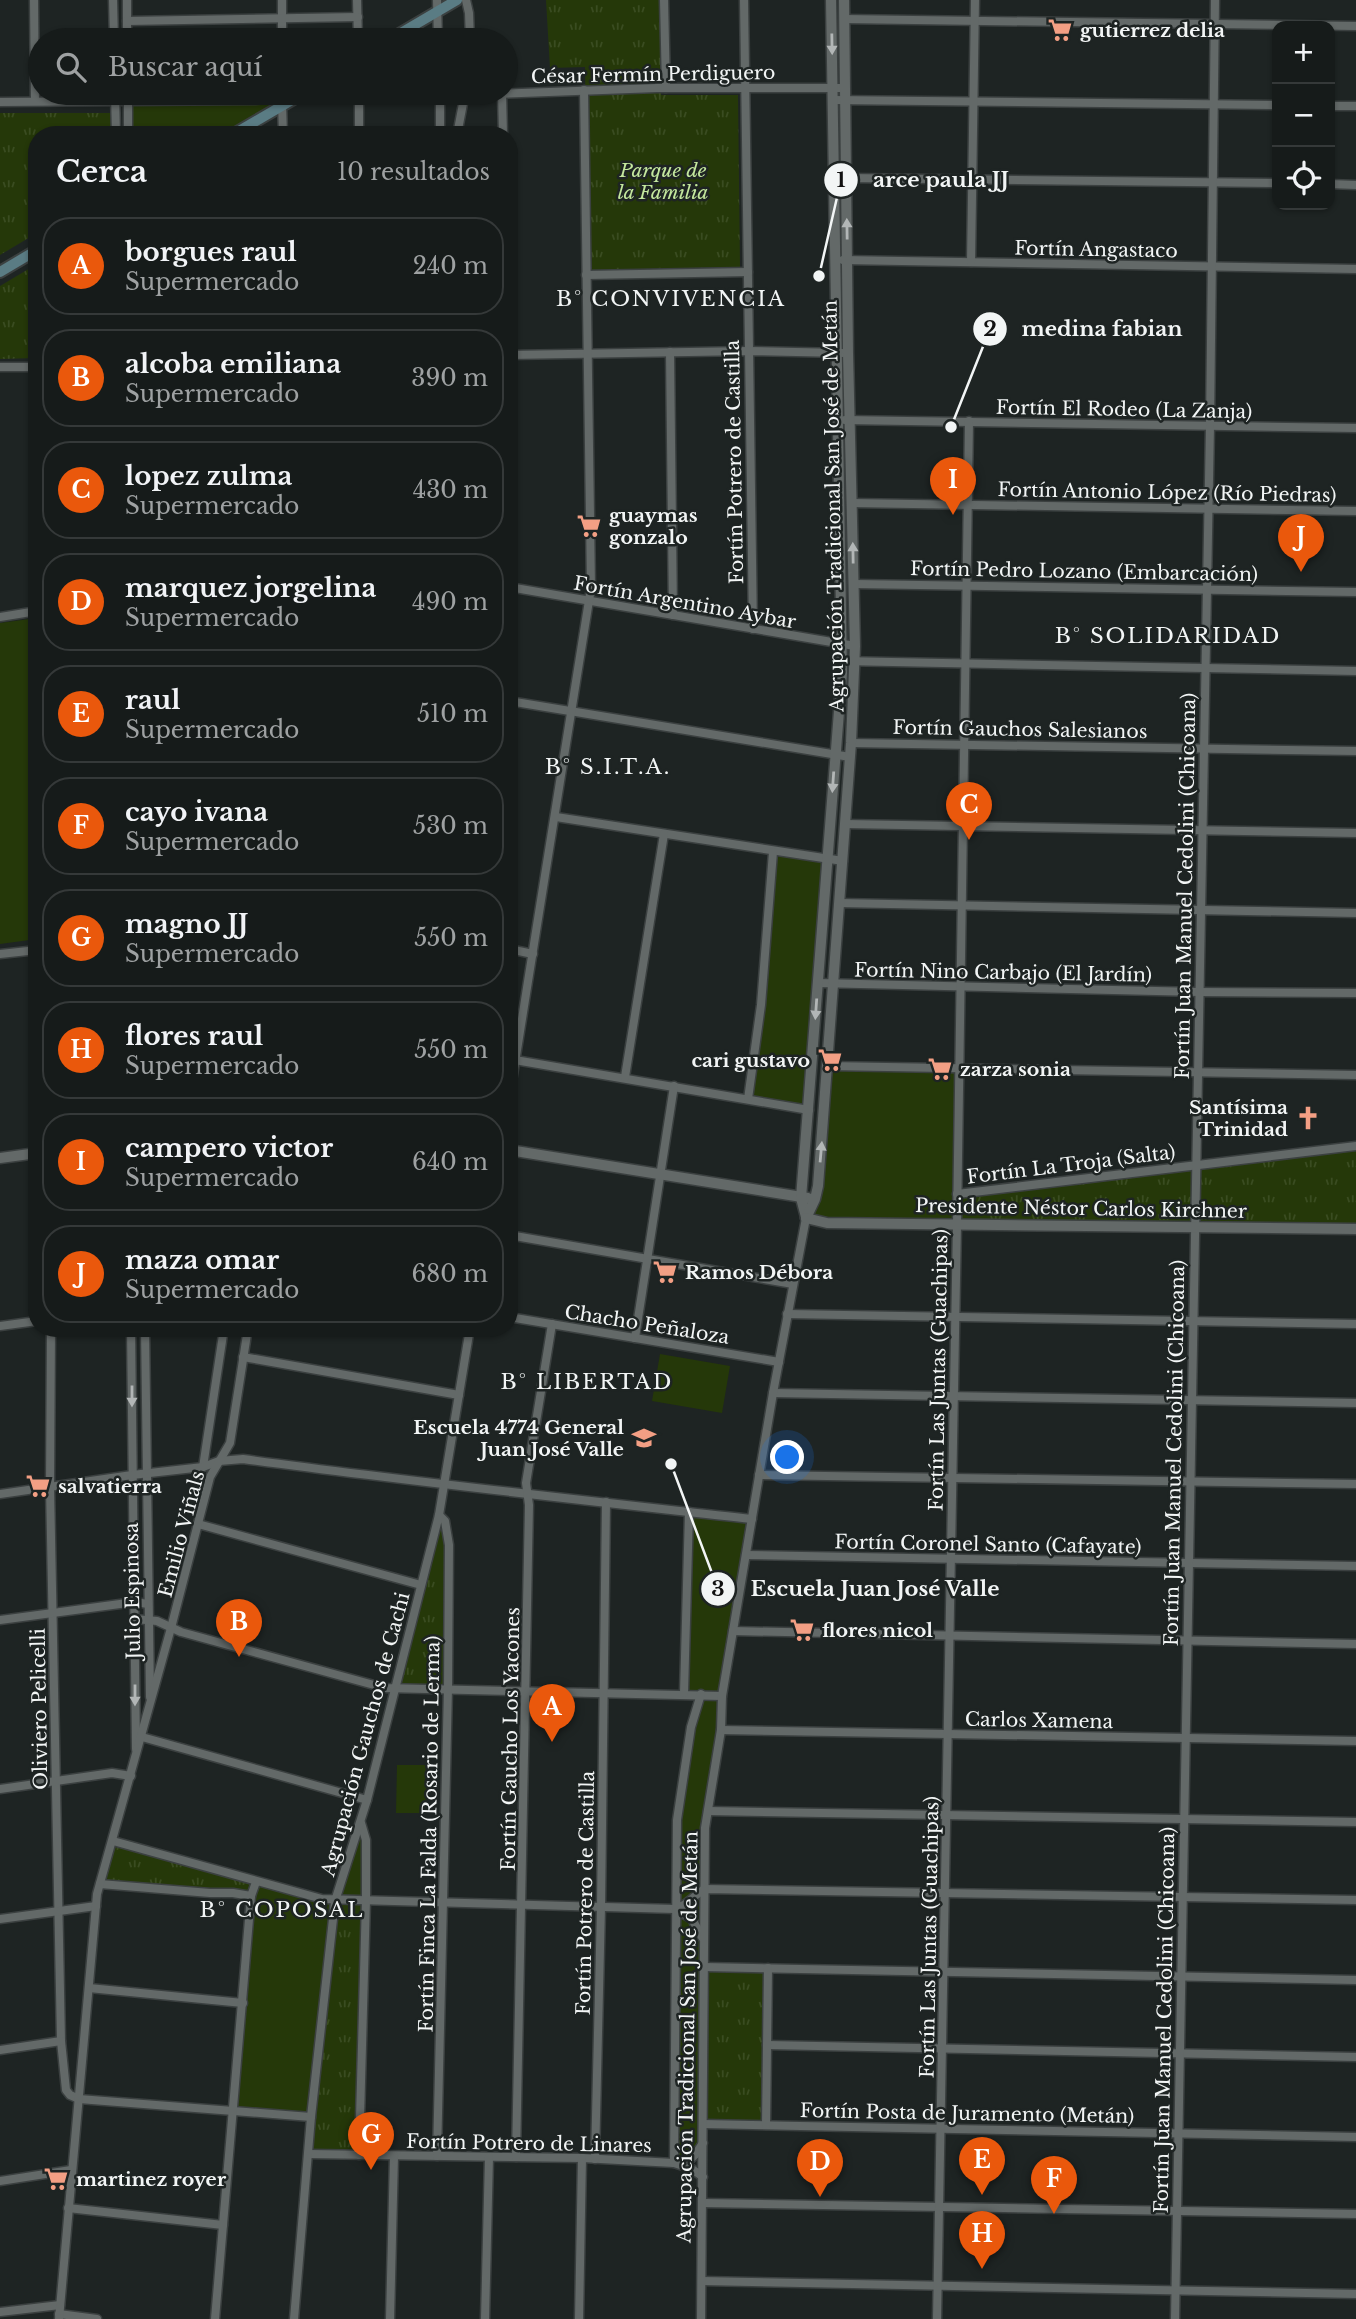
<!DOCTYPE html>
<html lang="es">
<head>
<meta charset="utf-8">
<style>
  body { margin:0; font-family:"Libre Baskerville",serif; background:#1f2423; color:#f1f3f6 }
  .controls { position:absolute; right:21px; top:21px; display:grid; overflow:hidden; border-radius:14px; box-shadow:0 2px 5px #0004 }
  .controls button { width:63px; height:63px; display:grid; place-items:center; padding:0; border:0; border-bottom:2px solid #353939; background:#161b1a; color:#f1f3f6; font:35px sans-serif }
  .you { position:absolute; left:788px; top:1458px; width:24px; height:24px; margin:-18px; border:5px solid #fff; border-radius:50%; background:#1a73e8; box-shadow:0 0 0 10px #1a73e833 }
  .badge { display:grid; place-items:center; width:46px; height:46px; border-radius:50%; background:#ea580c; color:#fff; font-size:23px; font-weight:700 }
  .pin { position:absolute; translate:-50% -58px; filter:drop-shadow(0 2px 4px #0008) }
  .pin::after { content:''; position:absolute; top:37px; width:24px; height:21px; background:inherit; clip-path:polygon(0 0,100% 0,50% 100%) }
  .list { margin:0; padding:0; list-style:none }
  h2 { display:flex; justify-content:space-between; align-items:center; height:91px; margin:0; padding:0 28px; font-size:30px }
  h2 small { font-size:23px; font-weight:400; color:#9ea1a2 }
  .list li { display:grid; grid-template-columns:46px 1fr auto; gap:21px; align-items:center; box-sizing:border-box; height:98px; margin:0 14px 14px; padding:0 14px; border:2px solid #353939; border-radius:28px }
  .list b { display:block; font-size:26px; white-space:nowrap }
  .list p { margin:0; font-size:23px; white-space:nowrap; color:#9ea1a2 }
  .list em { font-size:23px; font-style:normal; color:#9ea1a2 }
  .icon { flex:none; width:38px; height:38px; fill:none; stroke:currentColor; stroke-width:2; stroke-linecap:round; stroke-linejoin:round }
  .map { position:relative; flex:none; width:1356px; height:2319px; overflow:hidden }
  .search { position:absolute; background:#161b1a; box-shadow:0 2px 5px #0004; left:28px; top:28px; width:490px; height:77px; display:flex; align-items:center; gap:18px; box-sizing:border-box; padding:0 24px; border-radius:38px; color:#9ea1a2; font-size:26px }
  .panel { position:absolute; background:#161b1a; box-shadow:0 2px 5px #0004; left:28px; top:126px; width:490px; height:1211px; border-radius:28px }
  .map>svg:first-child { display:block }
  .green { fill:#253809 }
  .park { fill:url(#park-tufts) }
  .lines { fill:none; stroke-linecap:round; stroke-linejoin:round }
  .minor-casing { stroke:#3b4040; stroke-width:11 }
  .tertiary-casing { stroke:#3b4040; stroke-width:13 }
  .secondary-casing { stroke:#3b4040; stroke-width:14 }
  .minor { stroke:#636968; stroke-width:8 }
  .tertiary { stroke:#636968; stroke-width:10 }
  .secondary { stroke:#5a7c84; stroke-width:10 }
  .oneway { fill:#b2b6b6 }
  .labels { text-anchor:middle; stroke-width:5; stroke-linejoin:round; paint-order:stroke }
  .poi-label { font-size:19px; font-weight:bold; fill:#f2f5f5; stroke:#1e2423; text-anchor:start }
  .street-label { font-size:19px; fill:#f2f5f5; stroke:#1e2423 }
  .park-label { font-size:19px; font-style:italic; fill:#c4e89e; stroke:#1e2423 }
  .neighbourhood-label { font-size:21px; letter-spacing:2px; fill:#f2f5f5; stroke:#1e2423 }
  .leader { fill:none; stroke:#f2f5f5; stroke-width:2.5 }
  .callout-dot { fill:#f2f5f5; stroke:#1e2423; stroke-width:2.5 }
  .mark-label { font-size:21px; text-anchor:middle; font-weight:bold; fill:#111 }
  .callout-label { font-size:21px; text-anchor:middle; font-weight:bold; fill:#f2f5f5; stroke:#1e2423; stroke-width:5; stroke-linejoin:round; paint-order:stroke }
</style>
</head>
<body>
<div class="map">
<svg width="1356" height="2319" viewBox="0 0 1356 2319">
  <defs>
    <pattern id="park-tufts" width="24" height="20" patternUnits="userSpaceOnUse" patternTransform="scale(1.75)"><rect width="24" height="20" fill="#253809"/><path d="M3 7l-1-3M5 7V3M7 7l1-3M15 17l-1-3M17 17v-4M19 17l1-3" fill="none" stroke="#3a4c21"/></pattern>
  </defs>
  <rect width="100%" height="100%" fill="#1e2423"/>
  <g class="green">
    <polygon points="276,102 220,135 133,135 132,104"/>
    <polygon points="37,618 37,939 0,944 0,623"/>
    <polygon points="773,852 827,860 809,1110 748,1099"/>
    <polygon points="828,1066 958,1068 957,1224 827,1223 812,1215"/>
    <polygon points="660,1354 730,1366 722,1413 652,1401"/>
    <polygon points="689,1512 752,1519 705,1828 703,2143 684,2165 674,2163 677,1820 701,1695 684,1693"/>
    <polygon points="397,1765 428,1765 427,1813 396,1813"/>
    <polygon points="360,1822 366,1840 366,1900 311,2117 234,2111 256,1882 335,1901"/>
  </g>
  <g class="park">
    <polygon points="546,0 660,0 661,95 738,95 740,267 588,270 585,67 550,68"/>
    <polygon points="0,113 111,113 112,135 37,135 37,233 0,255"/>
    <polygon points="37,264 37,358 0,359 0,286"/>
    <polygon points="1356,1147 1356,1226 1198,1223 1199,1166"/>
    <polygon points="1192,1168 1191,1224 961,1221 961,1196"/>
    <polygon points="439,1515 447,1529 448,1688 396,1689"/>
    <polygon points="113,1841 256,1882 251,1896 100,1884"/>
    <polygon points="366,1900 359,2155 309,2154 335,1901"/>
    <polygon points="706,1970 766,1970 764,2122 705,2121"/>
  </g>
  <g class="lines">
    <g class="minor-casing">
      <g id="minor">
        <polyline points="34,0 35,101"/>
        <polyline points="113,0 114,40"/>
        <polyline points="127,0 127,40"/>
        <polyline points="282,0 282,40"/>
        <polyline points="357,0 358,40"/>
        <polyline points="437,0 438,40"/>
        <polyline points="466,0 469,13 470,40"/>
        <polyline points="664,0 666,88"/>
        <polyline points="744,0 753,629"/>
        <polyline points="844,19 1356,26"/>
        <polyline points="127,21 358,17"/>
        <polyline points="115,93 116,135"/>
        <polyline points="128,93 128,135"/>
        <polyline points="359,93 359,135"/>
        <polyline points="440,93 440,135"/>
        <polyline points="502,93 503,135"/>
        <polyline points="833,100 1277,105"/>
        <polyline points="0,102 255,100 299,96 440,96 657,88 845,88"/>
        <polyline points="282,103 283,135"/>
        <polyline points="1330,106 1356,106"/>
        <polyline points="457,135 465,93"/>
        <polyline points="847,178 1277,183"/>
        <polyline points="1330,184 1356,185"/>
        <polyline points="843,260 1356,269"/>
        <polyline points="971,262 975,0"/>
        <polyline points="586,275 748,272"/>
        <polyline points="670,352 673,615"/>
        <polyline points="509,355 748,351 842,353"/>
        <polyline points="0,367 37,367"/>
        <polyline points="845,420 1356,428"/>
        <polyline points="852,503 1356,511"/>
        <polyline points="854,584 1356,592"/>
        <polyline points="509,587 855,646"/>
        <polyline points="0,617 37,611"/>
        <polyline points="842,661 1356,671"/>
        <polyline points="509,701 850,757"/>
        <polyline points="851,743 1356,751"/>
        <polyline points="556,817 843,861"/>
        <polyline points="845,824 1356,833"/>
        <polyline points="839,903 1356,913"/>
        <polyline points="509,949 533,954"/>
        <polyline points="0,954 37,950"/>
        <polyline points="818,983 1199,992 1356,993"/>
        <polyline points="509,1059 809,1110"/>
        <polyline points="828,1066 1356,1075"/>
        <polyline points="625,1077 664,834"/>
        <polyline points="748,1099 761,1005 773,852"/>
        <polyline points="509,1100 591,588 584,90"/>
        <polyline points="957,1194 1356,1146"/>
        <polyline points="509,1235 793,1284"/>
        <polyline points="787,1314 1356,1324"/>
        <polyline points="509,1317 779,1362"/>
        <polyline points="0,1326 37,1321"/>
        <polyline points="51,1328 50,1487 61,2041 66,2090 70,2095 79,2099 311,2117"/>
        <polyline points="131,1328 136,1749"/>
        <polyline points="145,1328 150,1697"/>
        <polyline points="635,1338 674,1086"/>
        <polyline points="243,1357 459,1395"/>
        <polyline points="773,1393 1356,1403"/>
        <polyline points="203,1467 224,1328"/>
        <polyline points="759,1475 1356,1484"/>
        <path d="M0 1494 132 1475 203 1467 219 1461 243 1459C412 1482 582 1500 752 1519"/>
        <polyline points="198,1524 421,1585"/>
        <polyline points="746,1555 1356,1566"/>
        <polyline points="135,1619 157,1621 181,1632 385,1688 722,1696"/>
        <polyline points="0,1620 135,1602 148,1604"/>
        <polyline points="733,1631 1356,1644"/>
        <polyline points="684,1693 689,1512"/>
        <polyline points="721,1730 1356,1741"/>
        <polyline points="142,1737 367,1800"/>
        <polyline points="0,1789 112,1773 131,1776"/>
        <polyline points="708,1811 1356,1822"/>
        <polyline points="113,1841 322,1899 675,1909 692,1919 702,1937"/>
        <polyline points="100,1884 210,1893 233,1893 251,1896"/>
        <polyline points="675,1909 684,1905 704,1889 1356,1900"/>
        <polyline points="0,1919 96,1906"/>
        <polyline points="704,1967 1356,1980"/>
        <polyline points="89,1988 243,2003"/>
        <polyline points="767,2045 1356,2057"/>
        <polyline points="0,2050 61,2041"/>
        <polyline points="703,2124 1356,2137"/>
        <polyline points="766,2125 768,1968"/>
        <polyline points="309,2154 582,2158 674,2163 692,2169 703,2177"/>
        <polyline points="359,2155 366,1900 366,1840 361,1823"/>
        <polyline points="437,2156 448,1688 449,1545 445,1521 439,1515"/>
        <polyline points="516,2157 529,1505 526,1483 552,1324"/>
        <polyline points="595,2159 601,1907 606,1502"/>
        <polyline points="674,2163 677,1820 691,1727 701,1694"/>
        <polyline points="684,2165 695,2155 703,2143"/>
        <polyline points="0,2181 71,2170"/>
        <polyline points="703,2203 1356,2214"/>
        <polyline points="68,2208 223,2225"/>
        <polyline points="702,2281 1356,2294"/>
        <polyline points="0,2312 60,2305"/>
        <polyline points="59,2314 97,2319"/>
        <polyline points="59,2319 97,1894 171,1628 210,1477 230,1443 248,1328"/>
        <polyline points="215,2319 251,1896 256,1882"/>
        <polyline points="294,2319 311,2117 335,1901 367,1800 439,1515 470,1328"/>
        <polyline points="390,2319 394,2156"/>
        <polyline points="485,2319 489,2157"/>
        <polyline points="579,2319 582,2158"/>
        <polyline points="701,2319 705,1828 721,1730 722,1696 773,1393 806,1218"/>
        <polyline points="937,2319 957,1224 969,421"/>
        <polyline points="1175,2319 1210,426 1215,0"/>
      </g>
    </g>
    <g class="tertiary-casing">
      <g id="tertiary">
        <polyline points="509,1150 808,1198"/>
        <polyline points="0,1158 37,1153"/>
        <polyline points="806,1217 801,1198 842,673 831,0"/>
        <polyline points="806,1218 815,1199 818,1186 851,743 855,646 848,353 844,0"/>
        <polyline points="806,1218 827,1223 1356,1229"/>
      </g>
    </g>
    <g class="secondary-casing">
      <g id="secondary">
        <polyline points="389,40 457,0"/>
        <polyline points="232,135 304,93"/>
        <polyline points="0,272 37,250"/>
      </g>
    </g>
    <use href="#minor" class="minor"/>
    <use href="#tertiary" class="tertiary"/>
    <use href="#secondary" class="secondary"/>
  </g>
  <defs><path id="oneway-solid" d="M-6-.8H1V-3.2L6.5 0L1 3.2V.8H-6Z" transform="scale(1.75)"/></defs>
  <g class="oneway">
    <use href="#oneway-solid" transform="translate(832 44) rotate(89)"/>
    <use href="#oneway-solid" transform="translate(847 229) rotate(-91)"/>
    <use href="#oneway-solid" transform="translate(853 553) rotate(-91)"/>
    <use href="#oneway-solid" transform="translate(833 782) rotate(94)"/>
    <use href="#oneway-solid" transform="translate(816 1009) rotate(94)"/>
    <use href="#oneway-solid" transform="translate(821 1152) rotate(-85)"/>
    <use href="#oneway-solid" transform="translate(132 1396) rotate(90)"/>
    <use href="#oneway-solid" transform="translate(135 1695) rotate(90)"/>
  </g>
  <defs>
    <g id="supermarket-bare" transform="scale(1.89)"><path d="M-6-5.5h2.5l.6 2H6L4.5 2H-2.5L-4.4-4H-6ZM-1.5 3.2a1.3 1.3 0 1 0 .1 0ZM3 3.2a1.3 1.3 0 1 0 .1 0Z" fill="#f39f84" stroke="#1e2423" stroke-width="2.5" paint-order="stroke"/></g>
    <g id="church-bare" transform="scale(1.89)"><path d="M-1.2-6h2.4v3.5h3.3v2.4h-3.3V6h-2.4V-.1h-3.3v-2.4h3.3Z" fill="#f39f84" stroke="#1e2423" stroke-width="2.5" paint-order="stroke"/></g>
    <g id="school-bare" transform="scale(1.89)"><path d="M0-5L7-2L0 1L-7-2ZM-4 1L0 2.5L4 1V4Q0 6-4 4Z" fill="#f39f84" stroke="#1e2423" stroke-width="2.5" paint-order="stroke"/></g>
  </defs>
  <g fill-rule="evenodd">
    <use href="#supermarket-bare" x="1060" y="30"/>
    <use href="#supermarket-bare" x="589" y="526"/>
    <use href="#supermarket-bare" x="830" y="1060"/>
    <use href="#supermarket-bare" x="940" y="1069"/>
    <use href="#church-bare" x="1308" y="1118"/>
    <use href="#supermarket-bare" x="665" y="1272"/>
    <use href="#school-bare" x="644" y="1438"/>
    <use href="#supermarket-bare" x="38" y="1486"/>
    <use href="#supermarket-bare" x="802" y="1630"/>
    <use href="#supermarket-bare" x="56" y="2179"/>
  </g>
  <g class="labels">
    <g class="poi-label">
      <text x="1080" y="37">gutierrez delia</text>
      <text x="609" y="522">guaymas<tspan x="609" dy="22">gonzalo</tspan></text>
      <text x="810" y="1067" text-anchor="end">cari gustavo</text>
      <text x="960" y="1076">zarza sonia</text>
      <text x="1288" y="1114" text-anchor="end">Santísima<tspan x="1288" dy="22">Trinidad</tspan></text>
      <text x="685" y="1279">Ramos Débora</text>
      <text x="624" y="1434" text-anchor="end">Escuela 4774 General<tspan x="624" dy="22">Juan José Valle</tspan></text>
      <text x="58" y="1493">salvatierra</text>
      <text x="822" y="1637">flores nicol</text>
      <text x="76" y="2186">martinez royer</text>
    </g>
    <g class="street-label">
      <text transform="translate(653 74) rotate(-1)" y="7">César Fermín Perdiguero</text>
      <text transform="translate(1096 249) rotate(1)" y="7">Fortín Angastaco</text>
      <text transform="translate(1124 409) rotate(1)" y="7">Fortín El Rodeo (La Zanja)</text>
      <text transform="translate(734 462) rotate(-91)" y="7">Fortín Potrero de Castilla</text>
      <text transform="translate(1167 492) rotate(1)" y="7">Fortín Antonio López (Río Piedras)</text>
      <text transform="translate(833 506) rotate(-91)" y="7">Agrupación Tradicional San José de Metán</text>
      <text transform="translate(1084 571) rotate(1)" y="7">Fortín Pedro Lozano (Embarcación)</text>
      <text transform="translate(685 602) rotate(10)" y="7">Fortín Argentino Aybar</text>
      <text transform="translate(1020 729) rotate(1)" y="7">Fortín Gauchos Salesianos</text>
      <text transform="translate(1185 886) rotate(-89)" y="7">Fortín Juan Manuel Cedolini (Chicoana)</text>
      <text transform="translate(1003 972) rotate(1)" y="7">Fortín Nino Carbajo (El Jardín)</text>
      <text transform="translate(1071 1164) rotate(-7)" y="7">Fortín La Troja (Salta)</text>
      <text transform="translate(1081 1208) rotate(1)" y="7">Presidente Néstor Carlos Kirchner</text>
      <text transform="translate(647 1324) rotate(9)" y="7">Chacho Peñaloza</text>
      <text transform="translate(938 1370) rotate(-89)" y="7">Fortín Las Juntas (Guachipas)</text>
      <text transform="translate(1174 1453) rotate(-89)" y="7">Fortín Juan Manuel Cedolini (Chicoana)</text>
      <text transform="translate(181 1534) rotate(-75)" y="7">Emilio Viñals</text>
      <text transform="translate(988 1544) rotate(1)" y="7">Fortín Coronel Santo (Cafayate)</text>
      <text transform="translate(132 1591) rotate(-91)" y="7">Julio Espinosa</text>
      <text transform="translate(39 1709) rotate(-91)" y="7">Oliviero Pelicelli</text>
      <text transform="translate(1039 1720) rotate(1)" y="7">Carlos Xamena</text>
      <text transform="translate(365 1734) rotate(-75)" y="7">Agrupación Gauchos de Cachi</text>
      <text transform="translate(510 1739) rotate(-89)" y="7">Fortín Gaucho Los Yacones</text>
      <text transform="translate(429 1834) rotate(-89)" y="7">Fortín Finca La Falda (Rosario de Lerma)</text>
      <text transform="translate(585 1893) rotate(-89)" y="7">Fortín Potrero de Castilla</text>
      <text transform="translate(929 1937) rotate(-89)" y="7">Fortín Las Juntas (Guachipas)</text>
      <text transform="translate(1164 2020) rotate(-89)" y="7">Fortín Juan Manuel Cedolini (Chicoana)</text>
      <text transform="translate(687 2037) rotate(-89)" y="7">Agrupación Tradicional San José de Metán</text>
      <text transform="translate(967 2113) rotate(1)" y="7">Fortín Posta de Juramento (Metán)</text>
      <text transform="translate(529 2143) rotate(1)" y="7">Fortín Potrero de Linares</text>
    </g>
    <g class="park-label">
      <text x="663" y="177">Parque de<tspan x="663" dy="22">la Familia</tspan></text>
    </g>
    <g class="neighbourhood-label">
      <text x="671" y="306">B° CONVIVENCIA</text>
      <text x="1168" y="643">B° SOLIDARIDAD</text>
      <text x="608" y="774">B° S.I.T.A.</text>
      <text x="587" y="1389">B° LIBERTAD</text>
      <text x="282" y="1917">B° COPOSAL</text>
    </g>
  </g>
  <path class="leader" d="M819 276L841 180M951 427L990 329M671 1464L718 1589"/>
  <g class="callout-dot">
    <circle cx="819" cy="276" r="7"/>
    <circle cx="951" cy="427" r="7"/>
    <circle cx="671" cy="1464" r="7"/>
    <circle cx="841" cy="180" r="18"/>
    <circle cx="990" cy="329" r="18"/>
    <circle cx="718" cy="1589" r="18"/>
  </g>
  <g class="mark-label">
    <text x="841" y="187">1</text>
    <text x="990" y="336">2</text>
    <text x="718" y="1596">3</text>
  </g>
  <g class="callout-label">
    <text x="941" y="187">arce paula JJ</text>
    <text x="1102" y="336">medina fabian</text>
    <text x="875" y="1596">Escuela Juan José Valle</text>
  </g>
</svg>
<div class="controls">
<button>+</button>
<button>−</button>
<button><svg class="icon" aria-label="locate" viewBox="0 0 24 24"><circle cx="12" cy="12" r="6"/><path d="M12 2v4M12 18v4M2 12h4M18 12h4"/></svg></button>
</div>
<div class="you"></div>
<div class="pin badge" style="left:552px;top:1742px">A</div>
<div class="pin badge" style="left:239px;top:1657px">B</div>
<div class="pin badge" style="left:969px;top:840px">C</div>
<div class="pin badge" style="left:820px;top:2197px">D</div>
<div class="pin badge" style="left:982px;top:2195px">E</div>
<div class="pin badge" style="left:1054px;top:2214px">F</div>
<div class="pin badge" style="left:371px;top:2170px">G</div>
<div class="pin badge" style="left:982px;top:2269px">H</div>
<div class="pin badge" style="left:953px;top:515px">I</div>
<div class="pin badge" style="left:1301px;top:572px">J</div>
<div class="search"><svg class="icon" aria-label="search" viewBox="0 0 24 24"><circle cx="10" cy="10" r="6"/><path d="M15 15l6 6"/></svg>Buscar aquí</div>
<section class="panel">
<h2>Cerca<small>10 resultados</small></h2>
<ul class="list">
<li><span class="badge">A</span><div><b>borgues raul</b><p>Supermercado</p></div><em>240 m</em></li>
<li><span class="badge">B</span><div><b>alcoba emiliana</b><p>Supermercado</p></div><em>390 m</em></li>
<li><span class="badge">C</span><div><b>lopez zulma</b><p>Supermercado</p></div><em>430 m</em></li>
<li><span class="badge">D</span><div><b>marquez jorgelina</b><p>Supermercado</p></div><em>490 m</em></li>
<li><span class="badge">E</span><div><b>raul</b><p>Supermercado</p></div><em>510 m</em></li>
<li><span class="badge">F</span><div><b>cayo ivana</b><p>Supermercado</p></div><em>530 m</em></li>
<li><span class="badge">G</span><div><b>magno JJ</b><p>Supermercado</p></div><em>550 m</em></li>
<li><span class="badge">H</span><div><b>flores raul</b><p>Supermercado</p></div><em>550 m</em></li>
<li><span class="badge">I</span><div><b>campero victor</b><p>Supermercado</p></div><em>640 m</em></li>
<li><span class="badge">J</span><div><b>maza omar</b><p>Supermercado</p></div><em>680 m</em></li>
</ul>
</section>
</div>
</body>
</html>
